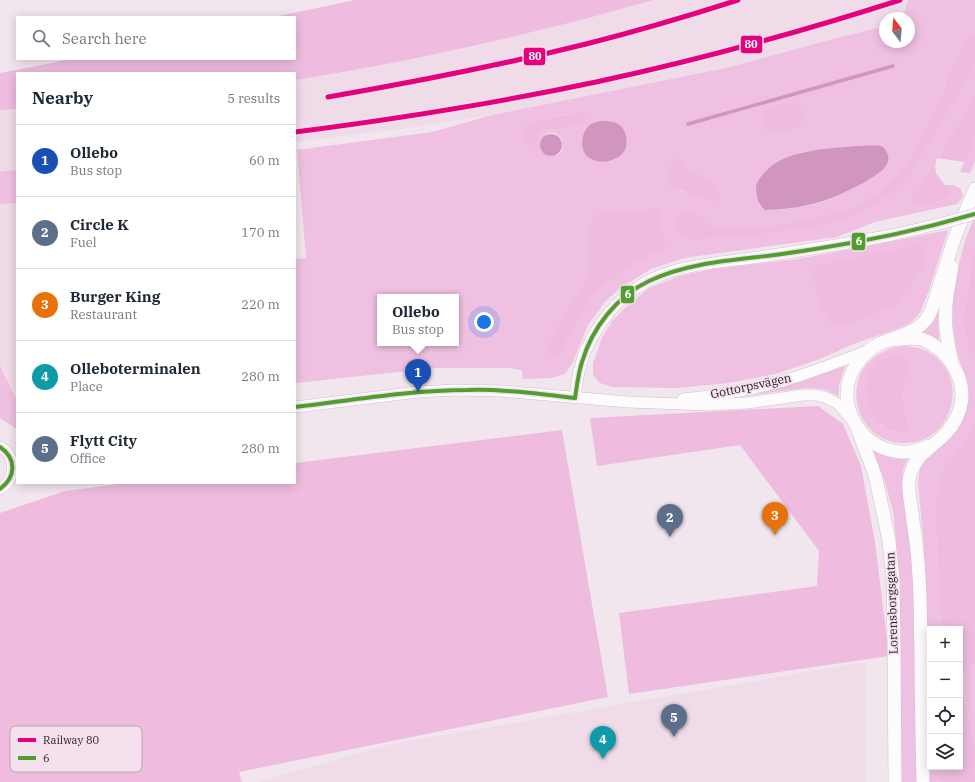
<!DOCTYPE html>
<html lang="en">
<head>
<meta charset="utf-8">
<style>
  body { margin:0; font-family:"IBM Plex Serif",serif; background:#f2f2f3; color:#1f2937 }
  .controls { position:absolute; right:12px; bottom:12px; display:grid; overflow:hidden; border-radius:0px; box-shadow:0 2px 10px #0003 }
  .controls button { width:36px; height:36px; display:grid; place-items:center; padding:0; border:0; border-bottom:1px solid #e0e1e3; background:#fff; color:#1f2937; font:20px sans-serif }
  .compass { position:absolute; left:879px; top:12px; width:36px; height:36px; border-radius:50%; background:#fff; box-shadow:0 2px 10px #0003; rotate:344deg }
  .you { position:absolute; left:484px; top:322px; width:14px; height:14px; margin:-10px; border:3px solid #fff; border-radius:50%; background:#1a73e8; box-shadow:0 0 0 6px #1a73e833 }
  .badge { display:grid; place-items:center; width:26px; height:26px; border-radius:50%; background:#6a6268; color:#fff; font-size:13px; font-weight:700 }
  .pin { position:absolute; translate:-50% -33px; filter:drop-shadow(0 1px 2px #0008) }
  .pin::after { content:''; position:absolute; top:21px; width:14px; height:12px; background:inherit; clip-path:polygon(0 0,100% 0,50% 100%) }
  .popup { position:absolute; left:377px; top:294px; width:82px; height:52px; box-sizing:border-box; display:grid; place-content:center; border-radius:0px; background:#fff; filter:drop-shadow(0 1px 3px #0005); font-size:13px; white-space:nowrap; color:#747a83 }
  .popup b { font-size:15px; color:#1f2937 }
  .popup::after { content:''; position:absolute; left:50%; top:100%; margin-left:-8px; border:8px solid transparent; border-top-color:#fff }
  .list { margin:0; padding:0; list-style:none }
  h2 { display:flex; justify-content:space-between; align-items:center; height:52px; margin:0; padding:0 16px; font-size:17px }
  h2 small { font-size:13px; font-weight:400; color:#747a83 }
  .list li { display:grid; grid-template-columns:26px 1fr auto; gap:12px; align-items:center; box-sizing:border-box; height:72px; padding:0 16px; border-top:1px solid #e0e1e3 }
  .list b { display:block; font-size:15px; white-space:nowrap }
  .list p { margin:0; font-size:13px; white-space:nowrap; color:#747a83 }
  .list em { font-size:13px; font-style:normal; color:#747a83 }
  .icon { flex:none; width:22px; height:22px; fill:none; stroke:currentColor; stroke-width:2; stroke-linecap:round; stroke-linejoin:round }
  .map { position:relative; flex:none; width:975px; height:782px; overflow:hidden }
  .search { position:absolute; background:#fff; box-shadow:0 2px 10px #0003; left:16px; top:16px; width:280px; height:44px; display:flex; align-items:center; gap:10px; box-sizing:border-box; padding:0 14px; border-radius:0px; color:#747a83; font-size:15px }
  .panel { position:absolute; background:#fff; box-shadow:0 2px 10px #0003; left:16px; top:72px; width:280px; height:412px; border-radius:0px }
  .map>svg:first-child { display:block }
  .built { fill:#f0dce9 }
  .green { fill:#efc0e1; fill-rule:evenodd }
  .forest { fill:#efbcdf }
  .water { fill:#d196c0 }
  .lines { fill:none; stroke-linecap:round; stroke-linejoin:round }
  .stream { stroke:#d196c0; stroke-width:3.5 }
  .tertiary-casing { stroke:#cbc2c8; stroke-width:12 }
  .secondary-casing { stroke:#cbc2c8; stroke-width:14 }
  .tertiary { stroke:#fdfbfc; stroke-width:11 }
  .secondary { stroke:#fdfbfc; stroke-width:13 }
  .tertiary-bridge-casing { stroke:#cbc2c8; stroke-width:12; stroke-linecap:butt }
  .tertiary-bridge { stroke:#fdfbfc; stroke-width:11 }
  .bus-1-casing { stroke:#f5e1ee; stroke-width:7 }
  .bus-1 { stroke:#509e2f; stroke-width:4 }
  .rail-1-casing { stroke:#f5e1ee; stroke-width:8 }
  .rail-1 { stroke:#e5007d; stroke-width:5 }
  .labels { text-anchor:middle; stroke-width:3.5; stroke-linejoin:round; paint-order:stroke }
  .street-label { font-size:12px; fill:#221b20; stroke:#f5e1ee }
  .key { fill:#f5e1ee; stroke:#b6a6b0; stroke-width:1 }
  .key-label { font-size:11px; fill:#221b20 }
  .line-badge { stroke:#f5e1ee; stroke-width:1.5 }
  .badge-label { font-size:11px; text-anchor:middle; font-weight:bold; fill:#fff }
</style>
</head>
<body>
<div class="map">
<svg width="975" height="782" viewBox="0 0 975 782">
  <rect width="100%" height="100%" fill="#f1e6ed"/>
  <g class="built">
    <polygon points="654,0 908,0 903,18 885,18 885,26 837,38 726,68 492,115 407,128 295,142 295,80 340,73 445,52 549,28"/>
    <polygon points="17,109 17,170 0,170 0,110"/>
    <polygon points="17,184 17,405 0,384 0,185"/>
    <polygon points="865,662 865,782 258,782 391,744"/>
  </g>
  <g class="green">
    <path d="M908 0H975V33L971 35 948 77 938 103 915 150 898 174 879 191 851 207 811 219 767 226 728 228 713 225 701 217 695 241 803 230 832 224 857 215 879 203 897 190 912 173 975 68V94L937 158 935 166 931 168 919 187 908 199 919 206 948 199 953 190 945 185H954L961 189 963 197 957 204 875 222 837 237 691 257 681 259 651 269 620 288 605 302 588 325 573 362 565 374 552 378 523 379 522 370 509 368H437L295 383V259L306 258 297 150 432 132 492 115 726 68 837 38 885 26V42H909V18H903ZM575 113 583 126 543 131 538 136 534 121ZM548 133C550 133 552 133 554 133 563 136 566 148 559 154 553 158 545 156 542 151 540 149 540 145 540 142ZM856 146 872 178C858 185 845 194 830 199 809 207 787 210 765 210L759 204 770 167 782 160 802 152ZM682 159C692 172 695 172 711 178L714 185 720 192 691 194 678 190ZM659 252 633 264 614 278 596 293 581 315 557 359 546 360 554 330 590 273ZM380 297H456V343H380Z"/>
    <polygon points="975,137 975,161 970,173 960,172"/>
    <polygon points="17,170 17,203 0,204 0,171"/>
    <polygon points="975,216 975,250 973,251 964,316 964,327 968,349 975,358 975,422 961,446 935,512 941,629 930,629 930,767 942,767 942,782 929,782 927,642 924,547 918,482 920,469 926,457 949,440 958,430 966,413 969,394 967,383 956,349 953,324 953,297 958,268 965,240"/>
    <polygon points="948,230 929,290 920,313 910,323 897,329 856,343 822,358 779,373 729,383 677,388 612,387 600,383 593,375 593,363 602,338 612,321 625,308 649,288 680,276 713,269 797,259 858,248"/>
    <polygon points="938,306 939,340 923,332 932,322"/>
    <path d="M904 346C911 347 917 347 922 349 972 368 957 443 905 443 852 444 837 369 887 350 892 347 898 347 904 346ZM908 376 902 392 909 432C898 434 888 430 879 425Z"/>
    <polygon points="0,366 15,397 17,399 17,429 0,418"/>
    <path d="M845 366 839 385V396L823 389 805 388 752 395C784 387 814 377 845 366Z"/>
    <path d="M874 452C887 457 894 460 908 458L903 470 902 485 911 545 913 577 916 700 917 782H901L899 611 896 539 893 511 885 482Z"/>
    <polygon points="975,664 975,742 963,692 964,668"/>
  </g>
  <g class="forest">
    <path d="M355 0H654C619 9 584 20 548 28 465 49 380 67 295 80V73H17V109L0 110V73L72 59H295V17H274Z"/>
    <polygon points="975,33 975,68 912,173 897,190 879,203 857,215 832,224 803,230 695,241 684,237 676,231 674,221 679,215 690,213 701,217 713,225 728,228 767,226 811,219 851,207 879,191 898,174 915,150 938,103 948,77 960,53 971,35"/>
    <polygon points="975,94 975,137 965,162 937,158"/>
    <path d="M791 102 801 107 805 117C803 119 802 124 800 125 791 132 773 132 764 129L761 120 766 110 777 104Z"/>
    <polygon points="581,112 586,116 586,123 583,126 543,131 538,136 536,142 533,146 527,145 523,141 523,133 526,126 534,121"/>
    <path d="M673 158 682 159C692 172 695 172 711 178L714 185 720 192 719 197 715 202 704 199 669 186 667 175Z"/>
    <polygon points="935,166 936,173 945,185 953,190 948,199 919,206 908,199 919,187 931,168"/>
    <polygon points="657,209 664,235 665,247 659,252 633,264 614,278 596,293 581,315 557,359 545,360 554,330 590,273 589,227 596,215"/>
    <path d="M919 245 927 249 923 267 897 304 849 325H831C822 307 809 286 816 266Z"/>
    <polygon points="975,250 975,358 968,349 964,327 964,316 973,251"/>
    <polygon points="896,355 905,357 908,376 902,392 909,432 903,433 888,430 879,424 869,408 865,391 869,373 881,359"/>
    <polygon points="818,406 843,424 861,466 875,542 889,656 629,694 619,613 817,586 819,551 740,445 597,466 590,418"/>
    <polygon points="975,422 975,664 964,668 963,692 975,742 975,782 942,782 942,767 960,767 960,629 941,629 935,512 941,473 961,446"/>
    <polygon points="562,430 608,697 239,772 242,782 0,782 0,513 65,491 127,483 295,483 295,463"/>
  </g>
  <g class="water">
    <path d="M600 121C606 121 613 121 618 124 627 129 630 147 622 154 614 162 598 165 588 157 579 149 581 131 591 124 593 123 597 122 600 121Z"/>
    <circle cx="551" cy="145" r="11"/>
    <path d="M856 146C862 146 876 145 881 146 885 148 887 152 888 156 889 159 888 164 885 167 878 177 841 195 829 199 809 206 787 210 765 210 758 204 757 199 756 189 756 182 760 178 764 173 785 149 827 149 856 146Z"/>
  </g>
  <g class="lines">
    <polyline class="stream" points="688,124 893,66"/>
    <g class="tertiary-casing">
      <g id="tertiary">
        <path d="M575 398C577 382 579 365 586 350 603 312 632 283 673 271 703 262 735 261 766 256 808 250 850 243 892 235"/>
        <path d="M683 399C715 396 747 391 779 382 809 374 839 361 868 351"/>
        <polyline points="295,407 418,392 455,390 501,391 628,402 706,405 747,403 803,395 816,395 827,398 838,404 844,411 852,420"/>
        <path d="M0 447C17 455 16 480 0 489"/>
      </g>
    </g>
    <g class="secondary-casing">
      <g id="secondary">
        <path d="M891 340C900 339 911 337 921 339 941 345 957 366 961 385 965 405 956 424 942 437 928 450 910 460 909 482 908 495 912 508 913 521 916 539 918 558 919 576 921 601 920 626 921 651 921 695 922 738 923 782"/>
        <path d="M952 363C950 351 947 340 946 329 944 308 948 288 952 267"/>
        <polyline points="858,430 875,475 882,507 889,541 893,579 894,649 895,782"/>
        <path d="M929 446C918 451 906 454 894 451 857 445 834 400 855 367 861 357 870 348 881 343 898 336 916 334 928 317 935 305 938 287 943 274 947 263 950 251 954 240 960 223 968 206 975 189"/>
      </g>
    </g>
    <use href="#tertiary" class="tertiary"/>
    <use href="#secondary" class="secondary"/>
    <g class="tertiary-bridge-casing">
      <polyline id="tertiary-bridge" points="892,235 947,222 975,214"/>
    </g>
    <use href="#tertiary-bridge" class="tertiary-bridge"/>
    <g class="bus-1-casing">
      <g id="bus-1">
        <path d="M575 398C577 386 578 374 582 362 592 328 617 296 649 281 683 265 722 261 758 257 777 255 796 252 815 249 869 241 923 229 975 214"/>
        <path d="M295 407C353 400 410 390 468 390 504 389 540 394 575 398"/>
        <path d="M0 447C17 459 16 477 0 489"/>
      </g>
    </g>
    <use href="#bus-1" class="bus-1"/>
    <g class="rail-1-casing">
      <g id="rail-1">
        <path d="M328 97C415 82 501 65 586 44 637 31 688 16 738 0"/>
        <path d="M295 132C396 119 497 103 596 82 699 60 800 32 900 0"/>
      </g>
    </g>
    <use href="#rail-1" class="rail-1"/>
  </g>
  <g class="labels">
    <g class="street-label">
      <text transform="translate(751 386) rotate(-12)" y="4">Gottorpsvägen</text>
      <text transform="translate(892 603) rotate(-92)" y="4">Lorensborgsgatan</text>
    </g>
  </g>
  <rect x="10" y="726" width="132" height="46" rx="6" class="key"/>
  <rect x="18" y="738" width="18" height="4" fill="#e5007d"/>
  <rect x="18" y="756" width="18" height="4" fill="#509e2f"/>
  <g class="key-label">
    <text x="43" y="744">Railway 80</text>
    <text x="43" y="762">6</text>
  </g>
  <g class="line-badge">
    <rect x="740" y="35" width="23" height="19" rx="4" fill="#e5007d"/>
    <rect x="523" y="47" width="23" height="19" rx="4" fill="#e5007d"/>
    <rect x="851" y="232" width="15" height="19" rx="4" fill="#509e2f"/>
    <rect x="620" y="285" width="15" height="19" rx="4" fill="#509e2f"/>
  </g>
  <g class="badge-label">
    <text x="751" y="48">80</text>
    <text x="535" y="60">80</text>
    <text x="859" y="245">6</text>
    <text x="628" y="298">6</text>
  </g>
</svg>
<div class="controls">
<button>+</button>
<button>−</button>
<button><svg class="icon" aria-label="locate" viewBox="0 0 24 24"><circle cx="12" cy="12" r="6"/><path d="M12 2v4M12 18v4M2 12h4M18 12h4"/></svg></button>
<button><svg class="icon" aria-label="layers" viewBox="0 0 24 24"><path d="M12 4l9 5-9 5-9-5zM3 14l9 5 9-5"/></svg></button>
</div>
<svg class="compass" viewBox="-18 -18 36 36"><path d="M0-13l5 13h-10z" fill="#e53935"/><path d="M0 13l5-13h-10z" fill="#747a83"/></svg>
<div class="you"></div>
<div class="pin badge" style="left:418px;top:392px;background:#1a4fb4">1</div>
<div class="popup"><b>Ollebo</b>Bus stop</div>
<div class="pin badge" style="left:670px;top:537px;background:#5c6f8a">2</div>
<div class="pin badge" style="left:775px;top:535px;background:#e8710a">3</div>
<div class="pin badge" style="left:603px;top:759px;background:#0f9aa8">4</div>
<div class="pin badge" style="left:674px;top:737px;background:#5c6f8a">5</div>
<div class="search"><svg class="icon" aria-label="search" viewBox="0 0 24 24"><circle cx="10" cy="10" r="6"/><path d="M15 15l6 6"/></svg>Search here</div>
<section class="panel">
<h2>Nearby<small>5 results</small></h2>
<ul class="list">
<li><span class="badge" style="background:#1a4fb4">1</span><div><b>Ollebo</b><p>Bus stop</p></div><em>60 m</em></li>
<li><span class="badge" style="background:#5c6f8a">2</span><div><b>Circle K</b><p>Fuel</p></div><em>170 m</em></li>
<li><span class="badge" style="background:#e8710a">3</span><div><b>Burger King</b><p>Restaurant</p></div><em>220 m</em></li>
<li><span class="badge" style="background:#0f9aa8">4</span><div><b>Olleboterminalen</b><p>Place</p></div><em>280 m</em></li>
<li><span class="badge" style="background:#5c6f8a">5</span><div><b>Flytt City</b><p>Office</p></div><em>280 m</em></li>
</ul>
</section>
</div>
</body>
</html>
